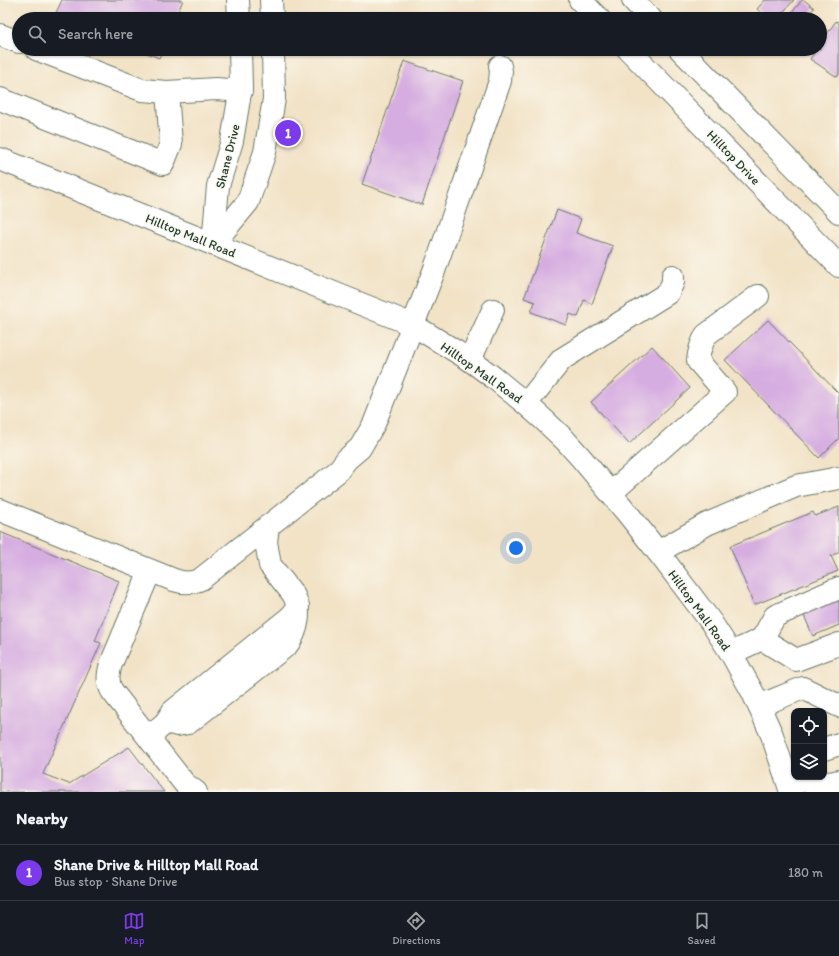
<!DOCTYPE html>
<html lang="en">
<head>
<meta charset="utf-8">
<style>
  body { margin:0; font-family:Itim,sans-serif; background:#242831; color:#f1f3f6 }
  .controls { position:absolute; right:12px; bottom:12px; display:grid; overflow:hidden; border-radius:8px; box-shadow:0 1px 3px #0004 }
  .controls button { width:36px; height:36px; display:grid; place-items:center; padding:0; border:0; border-bottom:1px solid #363941; background:#171b24; color:#f1f3f6; font:20px sans-serif }
  .you { position:absolute; left:516px; top:548px; width:14px; height:14px; margin:-10px; border:3px solid #fff; border-radius:50%; background:#1a73e8; box-shadow:0 0 0 6px #1a73e833 }
  .badge { display:grid; place-items:center; width:26px; height:26px; border-radius:50%; background:#7c3aed; color:#fff; font-size:13px; font-weight:700 }
  .pin { position:absolute; translate:-50% -50%; border:2px solid #fff; box-shadow:0 1px 4px #0006 }
  .list { margin:0; padding:0; list-style:none }
  h2 { display:flex; justify-content:space-between; align-items:center; height:52px; margin:0; padding:0 16px; font-size:17px }
  h2 small { font-size:13px; font-weight:400; color:#9ea1a6 }
  .list li { display:grid; grid-template-columns:26px 1fr auto; gap:12px; align-items:center; box-sizing:border-box; height:56px; padding:0 16px; border-top:1px solid #363941 }
  .list b { display:block; font-size:15px; white-space:nowrap }
  .list p { margin:0; font-size:13px; white-space:nowrap; color:#9ea1a6 }
  .list em { font-size:13px; font-style:normal; color:#9ea1a6 }
  .icon { flex:none; width:22px; height:22px; fill:none; stroke:currentColor; stroke-width:2; stroke-linecap:round; stroke-linejoin:round }
  .map { position:relative; flex:none; width:839px; height:792px; overflow:hidden }
  .search { position:absolute; background:#171b24; box-shadow:0 1px 3px #0004; left:12px; right:12px; top:12px; height:44px; display:flex; align-items:center; gap:10px; box-sizing:border-box; padding:0 14px; border-radius:22px; color:#9ea1a6; font-size:15px }
  .sheet { height:108px; background:#171b24 }
  nav { display:flex; justify-content:space-around; align-items:center; box-sizing:border-box; height:56px; border-top:1px solid #363941; background:#171b24; font-size:11px; color:#9ea1a6 }
  nav a { display:grid; justify-items:center; gap:2px }
  nav .on { color:#7c3aed }
  .map>svg:first-child { display:block }
  .building { fill:#d6ade1 }
  .lines { fill:none; stroke-linecap:round; stroke-linejoin:round }
  .minor-casing { stroke:#697767; stroke-width:24 }
  .major-casing { stroke:#697767; stroke-width:24 }
  .minor { stroke:#fff; stroke-width:22 }
  .major { stroke:#fff; stroke-width:22 }
  .labels { text-anchor:middle; stroke-width:3; stroke-linejoin:round; paint-order:stroke }
  .street-label { font-size:13px; fill:#1f3d34; stroke:#fbf7ec }
</style>
</head>
<body>
<div class="map">
<svg width="839" height="792" viewBox="0 0 839 792">
  <rect width="100%" height="100%" fill="#fbf7ec"/>
  <filter id="ink" filterUnits="userSpaceOnUse"><feTurbulence type="fractalNoise" baseFrequency=".025" numOctaves="2"/><feDisplacementMap in="SourceGraphic" scale="8" xChannelSelector="R" yChannelSelector="G"/><feConvolveMatrix kernelMatrix="1 2 1 2 8 2 1 2 1" color-interpolation-filters="sRGB"/></filter>
  <filter id="wash" filterUnits="userSpaceOnUse"><feTurbulence type="fractalNoise" baseFrequency=".012" numOctaves="4" result="noise"/><feDisplacementMap in="SourceGraphic" scale="16" xChannelSelector="R" yChannelSelector="G"/><feGaussianBlur stdDeviation="0.9" result="paint"/><feColorMatrix in="noise" values="0 0 0 0 0 0 0 0 0 0 0 0 0 0 0 0 0 1.4 0 .05"/><feComposite in="paint" operator="in"/></filter>
  <g filter="url(#wash)">
    <rect width="100%" height="100%" fill="#f2e3c7"/>
    <g id="blocks">
      <g class="building">
        <polygon points="62,0 183,0 175,19 64,19 55,15"/>
        <polygon points="765,0 794,0 777,19 769,19 757,9"/>
        <polygon points="802,0 804,0 814,8 809,14 816,19 787,19"/>
        <polygon points="836,21 839,23 839,74 837,77 810,59 817,49 820,49 820,44"/>
        <polygon points="137,49 163,49 159,58"/>
        <polygon points="794,49 806,49 801,55"/>
        <polygon points="404,61 463,81 422,205 362,184"/>
        <polygon points="557,210 581,219 576,233 613,246 592,304 584,300 578,317 570,314 566,325 531,312 535,302 524,298"/>
        <polygon points="768,320 839,394 839,438 819,458 725,360"/>
        <polygon points="652,346 690,388 629,444 591,402"/>
        <polygon points="839,507 839,552 831,556 838,571 754,605 730,546 813,512 815,516"/>
        <polygon points="0,532 119,581 95,641 101,643 43,774 69,784 129,747 164,792 0,792"/>
        <polygon points="839,595 839,625 813,636 802,611"/>
      </g>
    </g>
  </g>
  <g filter="url(#ink)">
    <use href="#blocks" fill-opacity="0" stroke="#697767" stroke-width="1"/>
    <g class="lines">
      <g class="minor-casing">
        <g id="minor">
          <polyline points="238,0 239,19"/>
          <polyline points="271,0 272,19"/>
          <polyline points="0,35 19,42"/>
          <polyline points="36,49 142,90 167,92 216,89 241,91"/>
          <polyline points="0,99 163,164 171,144 167,92"/>
          <polyline points="0,159 213,244 413,325 470,360 493,377 526,404 544,420 565,440 582,459 628,514 658,552 711,622 731,653 753,693 772,735 791,792"/>
          <polyline points="213,244 248,202 265,152 274,99 273,49"/>
          <polyline points="213,244 218,186 232,141 241,87 240,49"/>
          <polyline points="470,360 493,310"/>
          <polyline points="526,404 562,359 668,293 673,282 673,276"/>
          <path d="M611 493 725 392 698 361C699 351 701 344 706 335L758 296"/>
          <path d="M0 510 174 580C183 583 191 584 201 579L337 472 347 459 360 448 374 424 434 271 500 81 501 71 500 66"/>
          <polyline points="658,552 707,524 796,486 839,478"/>
          <path d="M150 571 111 664C108 674 107 682 112 691L184 783 196 792"/>
          <polyline points="762,639 775,616 839,588"/>
          <polyline points="731,653 762,639 796,660 839,644"/>
          <polyline points="759,706 803,688 839,706"/>
          <path d="M166 722 177 725 188 723 287 645C298 631 302 610 293 594L270 565 266 542 268 526"/>
          <polyline points="156,731 166,722 173,711 289,618 294,613 298,606"/>
          <polyline points="824,749 839,744"/>
          <polyline points="788,780 831,783 839,781"/>
        </g>
      </g>
      <g class="major-casing">
        <g id="major">
          <polyline points="580,0 599,19"/>
          <polyline points="633,0 651,19"/>
          <polyline points="628,49 839,266"/>
          <polyline points="680,49 839,212"/>
        </g>
      </g>
      <use href="#minor" class="minor"/>
      <use href="#major" class="major"/>
    </g>
  </g>
  <g class="labels">
    <g class="street-label">
      <text transform="translate(227 156) rotate(-76)" y="5">Shane Drive</text>
      <text transform="translate(734 157) rotate(46)" y="5">Hilltop Drive</text>
      <text transform="translate(191 235) rotate(22)" y="5">Hilltop Mall Road</text>
      <text transform="translate(482 372) rotate(35)" y="5">Hilltop Mall Road</text>
      <text transform="translate(700 610) rotate(54)" y="5">Hilltop Mall Road</text>
    </g>
  </g>
</svg>
<div class="controls">
<button><svg class="icon" aria-label="locate" viewBox="0 0 24 24"><circle cx="12" cy="12" r="6"/><path d="M12 2v4M12 18v4M2 12h4M18 12h4"/></svg></button>
<button><svg class="icon" aria-label="layers" viewBox="0 0 24 24"><path d="M12 4l9 5-9 5-9-5zM3 14l9 5 9-5"/></svg></button>
</div>
<div class="you"></div>
<div class="pin badge" style="left:288px;top:133px">1</div>
<div class="search"><svg class="icon" aria-label="search" viewBox="0 0 24 24"><circle cx="10" cy="10" r="6"/><path d="M15 15l6 6"/></svg>Search here</div>
</div>
<section class="sheet">
<h2>Nearby<small></small></h2>
<ul class="list">
<li><span class="badge">1</span><div><b>Shane Drive &amp; Hilltop Mall Road</b><p>Bus stop · Shane Drive</p></div><em>180 m</em></li>
</ul>
</section>
<nav>
<a class="on"><svg class="icon" aria-label="map" viewBox="0 0 24 24"><path d="M3 6l6-2 6 2 6-2v14l-6 2-6-2-6 2zM9 4v14M15 6v14"/></svg>Map</a>
<a><svg class="icon" aria-label="directions" viewBox="0 0 24 24"><path d="M12 3l9 9-9 9-9-9zM9 14v-3h6M13 9l2 2-2 2"/></svg>Directions</a>
<a><svg class="icon" aria-label="saved" viewBox="0 0 24 24"><path d="M7 4h10v16l-5-4-5 4z"/></svg>Saved</a>
</nav>
</body>
</html>
